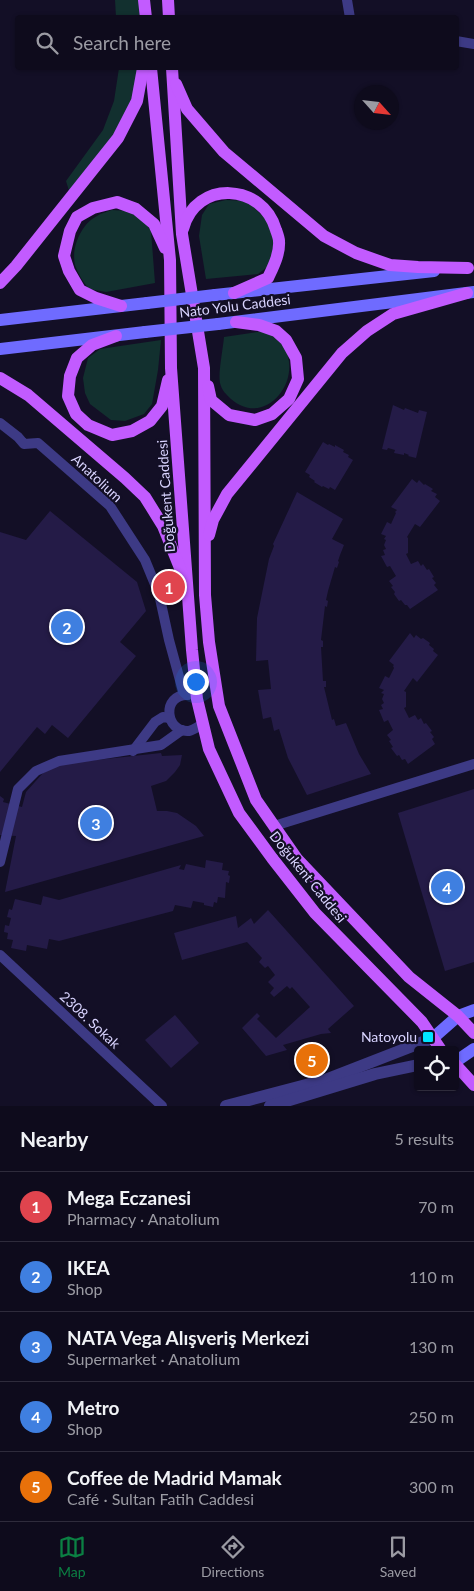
<!DOCTYPE html>
<html lang="en">
<head>
<meta charset="utf-8">
<style>
  body { margin:0; font-family:Lato,sans-serif; background:#171425; color:#f1f3f6 }
  .controls { position:absolute; right:15px; bottom:15px; display:grid; overflow:hidden; border-radius:5px; box-shadow:0 1px 4px #0004 }
  .controls button { width:45px; height:45px; display:grid; place-items:center; padding:0; border:0; border-bottom:1px solid #2e2b3b; background:#0e0b1c; color:#f1f3f6; font:25px sans-serif }
  .compass { position:absolute; left:354px; top:85px; width:45px; height:45px; border-radius:50%; background:#0e0b1c; box-shadow:0 1px 4px #0004; rotate:117deg }
  .you { position:absolute; left:195px; top:681px; width:18px; height:18px; margin:-12px; border:4px solid #fff; border-radius:50%; background:#1a73e8; box-shadow:0 0 0 8px #1a73e833 }
  .badge { display:grid; place-items:center; width:32px; height:32px; border-radius:50%; background:#0b8043; color:#fff; font-size:16px; font-weight:700 }
  .pin { position:absolute; translate:-50% -50%; border:2px solid #fff; box-shadow:0 1px 5px #0006 }
  .list { margin:0; padding:0; list-style:none }
  h2 { display:flex; justify-content:space-between; align-items:center; height:65px; margin:0; padding:0 20px; font-size:21px }
  h2 small { font-size:16px; font-weight:400; color:#9b9ba3 }
  .list li { display:grid; grid-template-columns:32px 1fr auto; gap:15px; align-items:center; box-sizing:border-box; height:70px; padding:0 20px; border-top:1px solid #2e2b3b }
  .list b { display:block; font-size:19px; white-space:nowrap }
  .list p { margin:0; font-size:16px; white-space:nowrap; color:#9b9ba3 }
  .list em { font-size:16px; font-style:normal; color:#9b9ba3 }
  .icon { flex:none; width:28px; height:28px; fill:none; stroke:currentColor; stroke-width:2; stroke-linecap:round; stroke-linejoin:round }
  .map { position:relative; flex:none; width:474px; height:1106px; overflow:hidden }
  .search { position:absolute; background:#0e0b1c; box-shadow:0 1px 4px #0004; left:15px; right:15px; top:15px; height:55px; display:flex; align-items:center; gap:12px; box-sizing:border-box; padding:0 18px; border-radius:5px; color:#9b9ba3; font-size:19px }
  .sheet { height:415px; background:#0e0b1c }
  nav { display:flex; justify-content:space-around; align-items:center; box-sizing:border-box; height:70px; border-top:1px solid #2e2b3b; background:#0e0b1c; font-size:14px; color:#9b9ba3 }
  nav a { display:grid; justify-items:center; gap:2px }
  nav .on { color:#0b8043 }
  .map>svg:first-child { display:block }
  .green { fill:#12302f }
  .building { fill:#241b47 }
  .lines { fill:none; stroke-linecap:round; stroke-linejoin:round }
  .minor { stroke:#3d3a85; stroke-width:10 }
  .tertiary { stroke:#3d3a85; stroke-width:12 }
  .secondary { stroke:#6f6bff; stroke-width:12 }
  .primary { stroke:#c25bff; stroke-width:12 }
  .secondary-bridge { stroke:#6f6bff; stroke-width:12 }
  .poi-dot { fill:#00e5ff; stroke:#130f26; stroke-width:2 }
  .labels { text-anchor:middle; stroke-width:4.5; stroke-linejoin:round; paint-order:stroke }
  .street-label { font-size:14px; fill:#d9d4ff; stroke:#130f26 }
  .poi-label { font-size:14px; fill:#d9d4ff; stroke:#130f26; text-anchor:end }
</style>
</head>
<body>
<div class="map">
<svg width="474" height="1106" viewBox="0 0 474 1106">
  <rect width="100%" height="100%" fill="#130f26"/>
  <g class="green">
    <polygon points="115,0 144,0 144,17 116,17"/>
    <polygon points="119,68 143,68 137,101 71,197 66,181 103,130 114,101"/>
    <polygon points="226,200 247,201 268,221 275,242 270,265 258,274 206,279 199,236 202,215 209,204"/>
    <path d="M112 210 128 211 144 221 151 231 155 283 106 292 89 289C83 282 78 274 75 265 71 248 81 224 97 216 101 213 107 212 112 210Z"/>
    <path d="M264 331C270 335 279 340 283 345 305 380 265 429 231 399 226 394 222 391 220 383 218 373 223 349 224 337Z"/>
    <polygon points="161,340 158,370 152,404 144,414 125,421 111,420 90,404 85,393 83,378 88,358 100,349"/>
  </g>
  <g class="building">
    <polygon points="393,405 404,410 405,408 418,413 419,410 427,412 416,458 408,456 409,455 404,453 404,455 394,453 395,450 388,448 387,450 382,449"/>
    <polygon points="323,442 328,445 329,444 335,447 335,445 344,450 343,452 349,455 348,457 353,460 335,490 330,487 329,489 323,486 322,487 314,482 315,481 309,477 310,475 305,472"/>
    <polygon points="412,479 417,483 419,480 424,485 425,484 433,489 431,491 437,494 435,497 440,501 420,527 415,524 407,537 408,538 408,553 406,554 411,564 418,561 421,566 423,564 427,570 429,569 434,577 432,578 436,583 434,585 438,590 410,609 407,605 405,605 401,600 399,601 394,594 395,592 391,587 393,586 389,581 396,576 390,566 387,567 381,556 385,555 383,550 386,549 384,545 386,540 384,539 386,536 381,534 387,522 391,524 396,513 395,512 397,510 391,507"/>
    <polygon points="297,492 343,519 332,539 344,545 340,555 338,561 339,562 337,568 335,567 328,591 326,600 328,601 327,607 325,606 321,640 323,641 323,647 321,647 323,681 326,681 326,687 324,687 332,720 334,719 336,726 346,723 359,754 371,774 307,795 288,758 279,729 274,731 271,717 263,719 258,690 271,689 268,660 256,661 257,618 269,559 274,546 273,544"/>
    <polygon points="50,511 137,582 146,611 120,642 136,656 68,738 52,725 45,734 37,727 0,772 0,532 26,540"/>
    <polygon points="410,633 414,638 416,635 421,639 423,638 430,643 429,645 434,649 433,651 438,655 417,682 413,678 404,691 406,692 406,707 404,708 409,718 415,715 418,720 421,718 424,724 426,723 432,731 430,732 434,737 432,739 435,744 408,764 405,759 402,760 399,755 397,756 391,748 393,747 389,741 391,740 387,735 393,730 388,720 384,722 379,710 383,709 381,705 384,703 382,699 384,694 381,693 384,690 379,688 385,676 389,678 394,668 393,666 394,665 389,661"/>
    <polygon points="161,753 162,756 182,755 180,765 175,772 166,781 151,786 157,811 167,811 177,813 196,826 204,836 5,892 16,836 0,835 0,796 4,799 3,802 22,807 26,792 43,773 59,764"/>
    <polygon points="474,789 474,962 445,971 398,813"/>
    <polygon points="206,860 223,863 222,870 229,871 228,875 230,876 229,883 226,882 225,898 218,897 217,903 214,902 213,907 204,905 204,903 193,901 191,908 175,905 173,911 59,941 49,939 47,949 27,945 26,951 11,948 13,940 7,939 8,933 4,932 5,925 9,926 11,918 7,917 9,909 12,910 15,899 41,905 43,896 59,900 181,865 179,869 184,870 186,864 205,868"/>
    <polygon points="268,910 354,1006 328,1029 331,1033 321,1034 283,1045 287,1050 266,1056 242,1028 257,1013 260,1016 257,1019 276,1038 310,1007 292,987 290,989 287,986 274,997 270,993 274,988 268,982 275,975 268,966 265,968 259,962 262,958 247,942 182,960 174,933 236,916 238,928 251,918 254,924"/>
    <polygon points="175,1015 199,1043 171,1068 145,1040"/>
  </g>
  <g class="lines">
    <g class="minor">
      <polyline points="347,0 350,18"/>
      <polyline points="456,41 474,44"/>
      <polyline points="0,423 18,437 24,444 38,443 110,506 145,560 159,594 169,640 184,695"/>
      <path d="M188 695C161 694 165 733 189 731 194 730 199 726 203 724"/>
      <polyline points="133,751 155,722 163,717 170,718"/>
      <polyline points="274,826 474,764"/>
      <polyline points="0,862 18,789 36,771 59,761 161,745 182,730"/>
      <polyline points="0,955 162,1106"/>
    </g>
    <g class="tertiary">
      <polyline points="226,1106 325,1080 433,1038"/>
      <polyline points="270,1106 375,1074 418,1065"/>
    </g>
    <g class="secondary">
      <polyline points="215,295 434,271"/>
      <polyline points="0,320 147,303"/>
      <polyline points="218,324 474,292"/>
      <polyline points="0,349 145,332"/>
      <polyline points="433,1038 458,1016 474,1010"/>
      <polyline points="455,1062 474,1049"/>
    </g>
    <g class="primary">
      <polyline points="144,0 146,18"/>
      <polyline points="168,0 169,18"/>
      <polyline points="151,68 170,260 171,368 192,650 197,699 209,749 239,813 272,858 315,913 422,1022 441,1050"/>
      <polyline points="172,68 182,234 204,368 205,595 209,642 219,706 256,800 297,859 409,977 458,1016 474,1033"/>
      <polyline points="176,84 187,109 224,152 324,236 356,253 390,265 418,267 468,268"/>
      <path d="M183 229C196 179 263 183 276 230 277 233 279 238 279 241 280 254 273 267 268 278L234 293"/>
      <polyline points="0,283 16,266 118,138 137,101 143,68"/>
      <polyline points="121,306 96,298 80,290 69,271 64,256 70,231 77,217 93,208 117,202 136,209 154,224 165,248"/>
      <polyline points="116,336 92,345 77,358 70,376 68,396 76,414 88,425 112,435 132,431 150,421 162,406 168,380"/>
      <polyline points="0,378 28,395 125,478 145,497 163,526 182,573"/>
      <polyline points="208,386 211,400 229,415 255,420 272,414 289,399 298,379 296,358 286,340 276,331 259,325 236,322"/>
      <polyline points="209,535 213,520 227,494 342,353 367,331 393,314 467,293"/>
      <polyline points="455,1064 474,1085"/>
    </g>
    <g class="secondary-bridge">
      <polyline points="147,303 215,295"/>
      <polyline points="145,332 218,324"/>
    </g>
  </g>
  <rect class="poi-dot" x="422" y="1031" width="12" height="12" rx="2.5"/>
  <g class="labels">
    <g class="street-label">
      <text transform="translate(235 306) rotate(-7)" y="5">Nato Yolu Caddesi</text>
      <text transform="translate(97 478) rotate(43)" y="5">Anatolium</text>
      <text transform="translate(166 496) rotate(-94)" y="5">Doğukent Caddesi</text>
      <text transform="translate(308 877) rotate(51)" y="5">Doğukent Caddesi</text>
      <text transform="translate(90 1020) rotate(43)" y="5">2308. Sokak</text>
    </g>
    <g class="poi-label">
      <text x="417" y="1042">Natoyolu</text>
    </g>
  </g>
</svg>
<div class="controls">
<button><svg class="icon" aria-label="locate" viewBox="0 0 24 24"><circle cx="12" cy="12" r="6"/><path d="M12 2v4M12 18v4M2 12h4M18 12h4"/></svg></button>
</div>
<svg class="compass" viewBox="-18 -18 36 36"><path d="M0-13l5 13h-10z" fill="#e53935"/><path d="M0 13l5-13h-10z" fill="#9b9ba3"/></svg>
<div class="you"></div>
<div class="pin badge" style="left:169px;top:587px;background:#e0444e">1</div>
<div class="pin badge" style="left:67px;top:627px;background:#3f7fe0">2</div>
<div class="pin badge" style="left:96px;top:823px;background:#3f7fe0">3</div>
<div class="pin badge" style="left:447px;top:887px;background:#3f7fe0">4</div>
<div class="pin badge" style="left:312px;top:1060px;background:#e8710a">5</div>
<div class="search"><svg class="icon" aria-label="search" viewBox="0 0 24 24"><circle cx="10" cy="10" r="6"/><path d="M15 15l6 6"/></svg>Search here</div>
</div>
<section class="sheet">
<h2>Nearby<small>5 results</small></h2>
<ul class="list">
<li><span class="badge" style="background:#e0444e">1</span><div><b>Mega Eczanesi</b><p>Pharmacy · Anatolium</p></div><em>70 m</em></li>
<li><span class="badge" style="background:#3f7fe0">2</span><div><b>IKEA</b><p>Shop</p></div><em>110 m</em></li>
<li><span class="badge" style="background:#3f7fe0">3</span><div><b>NATA Vega Alışveriş Merkezi</b><p>Supermarket · Anatolium</p></div><em>130 m</em></li>
<li><span class="badge" style="background:#3f7fe0">4</span><div><b>Metro</b><p>Shop</p></div><em>250 m</em></li>
<li><span class="badge" style="background:#e8710a">5</span><div><b>Coffee de Madrid Mamak</b><p>Café · Sultan Fatih Caddesi</p></div><em>300 m</em></li>
</ul>
</section>
<nav>
<a class="on"><svg class="icon" aria-label="map" viewBox="0 0 24 24"><path d="M3 6l6-2 6 2 6-2v14l-6 2-6-2-6 2zM9 4v14M15 6v14"/></svg>Map</a>
<a><svg class="icon" aria-label="directions" viewBox="0 0 24 24"><path d="M12 3l9 9-9 9-9-9zM9 14v-3h6M13 9l2 2-2 2"/></svg>Directions</a>
<a><svg class="icon" aria-label="saved" viewBox="0 0 24 24"><path d="M7 4h10v16l-5-4-5 4z"/></svg>Saved</a>
</nav>
</body>
</html>
